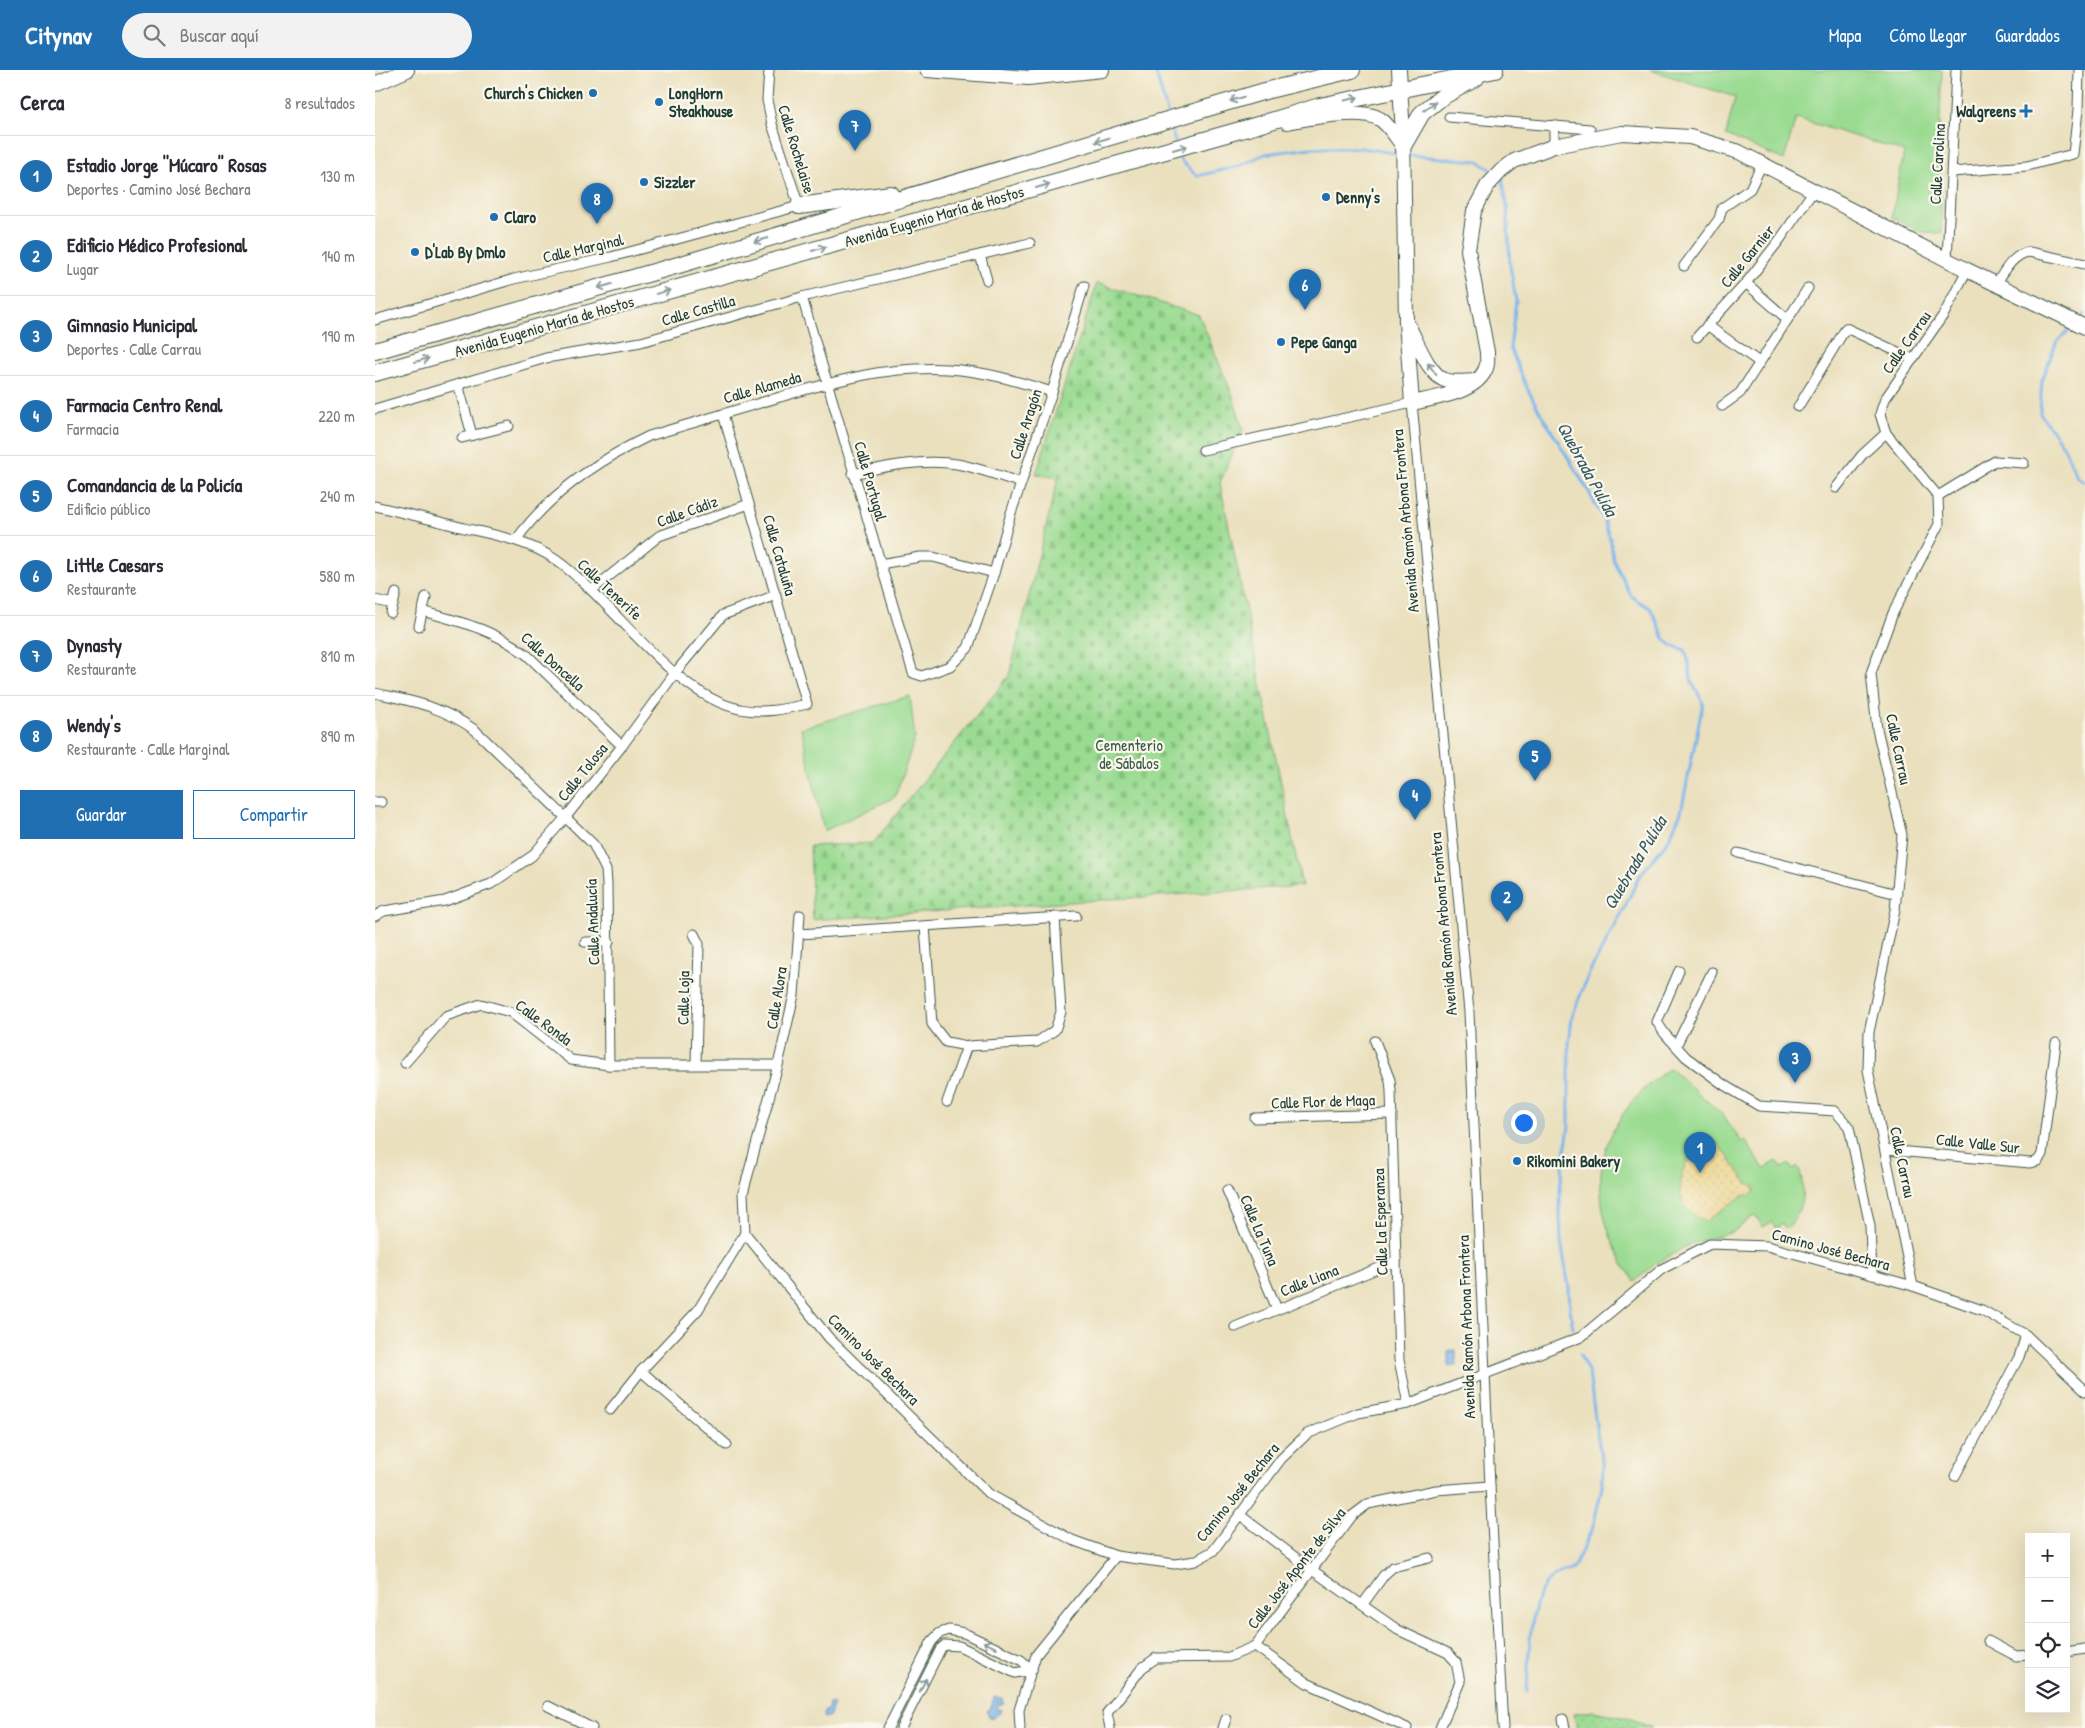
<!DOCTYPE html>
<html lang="es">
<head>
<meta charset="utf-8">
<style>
  body { margin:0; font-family:"Patrick Hand",sans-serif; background:#f2f2f3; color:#2b2b33 }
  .controls { position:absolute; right:15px; bottom:15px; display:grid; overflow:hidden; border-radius:0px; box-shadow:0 5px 20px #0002 }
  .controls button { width:45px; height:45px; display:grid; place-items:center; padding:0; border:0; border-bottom:1px solid #e1e1e2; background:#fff; color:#2b2b33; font:25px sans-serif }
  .you { position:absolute; left:1148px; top:1052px; width:18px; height:18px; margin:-12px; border:4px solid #fff; border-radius:50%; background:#1a73e8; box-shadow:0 0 0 8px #1a73e833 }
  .badge { display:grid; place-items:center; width:32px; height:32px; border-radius:50%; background:#1f6fb2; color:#fff; font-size:16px; font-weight:700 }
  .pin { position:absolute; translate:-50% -41px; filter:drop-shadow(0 1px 2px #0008) }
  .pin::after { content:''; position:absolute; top:26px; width:18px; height:15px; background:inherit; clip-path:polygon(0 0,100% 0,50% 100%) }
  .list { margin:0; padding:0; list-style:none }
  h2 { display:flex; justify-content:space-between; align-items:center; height:65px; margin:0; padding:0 20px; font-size:21px }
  h2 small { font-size:16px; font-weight:400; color:#7c7c81 }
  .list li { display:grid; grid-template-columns:32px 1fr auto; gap:15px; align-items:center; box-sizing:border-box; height:80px; padding:0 20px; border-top:1px solid #e1e1e2 }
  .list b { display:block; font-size:19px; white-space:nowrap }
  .list p { margin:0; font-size:16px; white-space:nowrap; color:#7c7c81 }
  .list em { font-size:16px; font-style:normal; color:#7c7c81 }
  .actions { display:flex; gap:10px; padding:15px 20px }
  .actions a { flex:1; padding:11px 0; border:1px solid #1f6fb2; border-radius:0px; text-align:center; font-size:18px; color:#1f6fb2 }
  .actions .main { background:#1f6fb2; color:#fff }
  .icon { flex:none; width:28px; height:28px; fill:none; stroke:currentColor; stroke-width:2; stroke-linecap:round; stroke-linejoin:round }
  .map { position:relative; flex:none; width:1710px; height:1658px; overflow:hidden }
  header { display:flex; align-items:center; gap:30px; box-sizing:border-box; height:70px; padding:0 25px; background:#1f6fb2; color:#fff }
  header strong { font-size:24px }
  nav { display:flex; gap:28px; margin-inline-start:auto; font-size:18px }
  .search { width:350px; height:45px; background:#f2f2f3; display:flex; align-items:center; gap:12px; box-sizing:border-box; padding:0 18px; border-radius:28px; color:#7c7c81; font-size:19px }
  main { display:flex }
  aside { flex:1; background:#fff }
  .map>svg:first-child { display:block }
  .green { fill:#9adb91; stroke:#5c8c62 }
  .sand { fill:url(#sand-dots); stroke:#868c69 }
  .cemetery { fill:url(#cemetery-stones); stroke:#5c8c62 }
  .park { fill:url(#park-dots); stroke:#5c8c62 }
  .water { fill:url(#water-ripples); stroke:#4e7990 }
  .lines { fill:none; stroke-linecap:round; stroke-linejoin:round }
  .stream { stroke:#7cb5ec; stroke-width:3 }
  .street-casing { stroke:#3d5549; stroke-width:11 }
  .primary-casing { stroke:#3d5549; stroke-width:16 }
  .highway-casing { stroke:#3d5549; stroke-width:18 }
  .street { stroke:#fff; stroke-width:9 }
  .primary { stroke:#fff; stroke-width:14 }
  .highway { stroke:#fff; stroke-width:16 }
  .oneway { stroke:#8f9e9a }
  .poi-dot { fill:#1f6fb2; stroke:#fbf7ec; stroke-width:2 }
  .labels { text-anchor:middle; stroke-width:4.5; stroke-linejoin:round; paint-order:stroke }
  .poi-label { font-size:16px; font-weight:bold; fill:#1f3d34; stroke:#fbf7ec; text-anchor:start }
  .street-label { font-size:16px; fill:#1f3d34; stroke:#fbf7ec }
  .park-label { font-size:16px; fill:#385d47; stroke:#fbf7ec }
  .water-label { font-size:18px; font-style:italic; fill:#365b62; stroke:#fbf7ec }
</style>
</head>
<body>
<header>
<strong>Citynav</strong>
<div class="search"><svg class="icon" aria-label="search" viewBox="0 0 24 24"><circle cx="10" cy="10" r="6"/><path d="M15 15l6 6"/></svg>Buscar aquí</div>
<nav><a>Mapa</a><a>Cómo llegar</a><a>Guardados</a></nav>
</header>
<main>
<aside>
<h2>Cerca<small>8 resultados</small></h2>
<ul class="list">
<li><span class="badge">1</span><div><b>Estadio Jorge ''Múcaro'' Rosas</b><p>Deportes · Camino José Bechara</p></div><em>130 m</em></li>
<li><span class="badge">2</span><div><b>Edificio Médico Profesional</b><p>Lugar</p></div><em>140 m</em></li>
<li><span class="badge">3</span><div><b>Gimnasio Municipal</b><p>Deportes · Calle Carrau</p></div><em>190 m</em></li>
<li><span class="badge">4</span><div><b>Farmacia Centro Renal</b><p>Farmacia</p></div><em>220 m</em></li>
<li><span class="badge">5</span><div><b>Comandancia de la Policía</b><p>Edificio público</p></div><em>240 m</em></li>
<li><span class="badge">6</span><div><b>Little Caesars</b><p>Restaurante</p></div><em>580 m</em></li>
<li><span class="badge">7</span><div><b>Dynasty</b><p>Restaurante</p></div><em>810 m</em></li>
<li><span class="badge">8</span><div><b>Wendy's</b><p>Restaurante · Calle Marginal</p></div><em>890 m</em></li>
</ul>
<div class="actions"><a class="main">Guardar</a><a>Compartir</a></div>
</aside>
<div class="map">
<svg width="1710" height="1658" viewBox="0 0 1710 1658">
  <defs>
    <pattern id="sand-dots" width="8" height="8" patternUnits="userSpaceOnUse" patternTransform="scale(1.25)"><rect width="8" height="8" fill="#eeda9e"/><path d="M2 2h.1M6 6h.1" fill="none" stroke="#ccbc89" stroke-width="1.8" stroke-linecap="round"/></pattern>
    <pattern id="cemetery-stones" width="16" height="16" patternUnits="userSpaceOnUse" patternTransform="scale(1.25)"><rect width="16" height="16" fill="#9adb91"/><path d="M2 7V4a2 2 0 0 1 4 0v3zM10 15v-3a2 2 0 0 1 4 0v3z" fill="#84bd7e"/></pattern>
    <pattern id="park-dots" width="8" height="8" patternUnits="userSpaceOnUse" patternTransform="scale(1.25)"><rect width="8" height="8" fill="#9adb91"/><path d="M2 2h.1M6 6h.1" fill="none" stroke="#84bd7e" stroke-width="1.8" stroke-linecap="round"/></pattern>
    <pattern id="water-ripples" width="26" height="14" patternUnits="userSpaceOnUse" patternTransform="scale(1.25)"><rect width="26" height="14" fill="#7cb5ec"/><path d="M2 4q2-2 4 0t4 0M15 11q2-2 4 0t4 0" fill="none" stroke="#6594c0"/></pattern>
  </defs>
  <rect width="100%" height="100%" fill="#fbf7ec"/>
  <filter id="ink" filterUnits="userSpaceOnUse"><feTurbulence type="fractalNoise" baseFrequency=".02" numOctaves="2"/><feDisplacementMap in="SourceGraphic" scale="10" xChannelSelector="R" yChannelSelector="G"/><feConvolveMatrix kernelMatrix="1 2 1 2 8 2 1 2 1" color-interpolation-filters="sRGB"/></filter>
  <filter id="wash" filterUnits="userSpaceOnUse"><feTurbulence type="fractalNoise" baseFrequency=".0096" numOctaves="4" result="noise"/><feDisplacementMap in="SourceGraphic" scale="20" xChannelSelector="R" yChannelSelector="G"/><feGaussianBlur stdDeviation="1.12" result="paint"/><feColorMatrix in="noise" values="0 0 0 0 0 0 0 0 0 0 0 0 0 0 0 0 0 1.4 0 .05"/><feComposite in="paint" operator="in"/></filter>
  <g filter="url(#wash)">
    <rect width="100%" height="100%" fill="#eae0be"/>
    <g class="green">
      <path d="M1275 0H1567L1564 66 1567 162C1551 168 1531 154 1517 147L1529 82 1421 48 1409 90 1351 65 1360 27Z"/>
      <polygon points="535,626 540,668 520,727 449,761 426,658"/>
      <path d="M1295 998 1349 1046 1367 1072 1370 1070 1389 1099 1402 1091 1407 1098 1414 1094 1418 1100 1423 1097C1432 1118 1428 1143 1411 1159L1407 1154 1401 1159 1397 1152 1388 1157 1380 1145 1358 1162 1315 1174 1279 1195 1260 1211C1247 1195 1238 1176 1232 1156 1212 1090 1240 1037 1295 998Z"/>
    </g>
    <path class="sand" d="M1343 1073 1372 1113 1379 1116 1380 1122 1374 1126 1369 1125 1329 1152C1321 1146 1311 1140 1307 1130 1302 1116 1307 1095 1318 1085 1325 1079 1335 1076 1343 1073Z"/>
    <polygon class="cemetery" points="722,213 824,245 857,324 868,359 845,413 927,816 438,850 435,776 498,773 634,606 683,408 661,404"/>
    <polygon class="park" points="1218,1641 1257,1649 1277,1658 1202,1658 1199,1644"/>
    <g class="water">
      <polygon points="1077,1280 1081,1280 1081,1296 1073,1296 1073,1282"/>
      <polygon points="619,1627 627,1628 629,1633 622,1636 622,1639 626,1639 625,1643 617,1648 614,1647 612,1641 616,1637"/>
      <polygon points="454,1633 459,1634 454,1647 449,1648 448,1643 453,1638"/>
    </g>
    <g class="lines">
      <g class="stream">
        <polyline points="780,0 793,45"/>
        <polyline points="795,54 800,72"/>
        <polyline points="803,83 806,91 822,106 864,96 890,84 936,78 987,78 1025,84"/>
        <polyline points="1031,85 1102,91 1119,101"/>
        <path d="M1127 106 1132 135 1135 195 1141 231 1135 278 1152 318 1165 342 1214 422 1228 448 1236 472 1238 489 1256 526 1276 539 1289 568 1296 575 1310 580C1315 591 1313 601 1317 612 1319 618 1325 625 1328 633L1306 742 1294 769 1264 807 1249 839 1214 903 1197 947 1194 973V1056L1185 1118V1146L1186 1172 1194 1218 1195 1239 1198 1258"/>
        <polyline points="1703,251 1710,244"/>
        <polyline points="1699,255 1681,273 1667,311 1665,343 1689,377 1702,407 1710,412"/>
        <path d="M1152 1621C1153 1594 1154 1530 1173 1511 1180 1504 1189 1502 1198 1499L1218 1457 1227 1417 1228 1397 1222 1363 1214 1303 1205 1285"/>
      </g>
    </g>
  </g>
  <g filter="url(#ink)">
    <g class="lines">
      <g class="street-casing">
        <g id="street">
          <polyline points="1074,47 1215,59"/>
          <polyline points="1179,55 1179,76"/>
          <polyline points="1577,102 1652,96 1698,84 1703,40 1704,0"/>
          <polyline points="605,185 612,210"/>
          <polyline points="1572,190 1581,0"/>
          <polyline points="1309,196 1344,149 1347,138 1375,119 1387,94"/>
          <polyline points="1371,213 1412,249"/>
          <path d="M1621 214C1629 202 1638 184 1654 182L1710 194"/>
          <polyline points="427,227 538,603 547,606 575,596 593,578 619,503 636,443 677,322 709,216"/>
          <polyline points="0,250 139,209 236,187 424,136 397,54 392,30 394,0"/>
          <polyline points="1332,255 1384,292"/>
          <polyline points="1322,267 1371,213 1406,168 1439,120"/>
          <polyline points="83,314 97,365"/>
          <polyline points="1347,336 1365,323 1433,218"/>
          <polyline points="1423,337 1471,258 1538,289"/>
          <polyline points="0,339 171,288 266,272 427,227 655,173"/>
          <polyline points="87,368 134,356"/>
          <polyline points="828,380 1037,333 1094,942 1115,1416 1128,1658"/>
          <path d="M478 404C512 396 547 389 582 394 604 398 625 406 646 413"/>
          <polyline points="1461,418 1487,385 1511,363"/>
          <polyline points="1563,426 1620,391 1649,393"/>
          <path d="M0 436C29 443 59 450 89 458 120 465 154 471 181 490 238 530 298 626 365 639 388 644 410 639 432 634L348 344"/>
          <path d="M141 470C175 423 222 391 274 366 318 353 361 340 405 327 464 310 511 296 573 299 609 301 642 311 677 322"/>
          <polyline points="505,494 545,487 558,487 619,503"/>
          <polyline points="217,520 284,466 374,434"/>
          <polyline points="0,530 18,534"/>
          <path d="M47 541C87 552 119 560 152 585L247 676"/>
          <polyline points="16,543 21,523"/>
          <polyline points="44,556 51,527"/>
          <path d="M0 623C40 632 66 636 100 660L218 774 231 800 232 814 234 995"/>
          <polyline points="0,732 6,732"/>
          <polyline points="1363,783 1522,824"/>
          <polyline points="425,845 419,925 403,995 368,1123 370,1163 454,1268 614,1424 697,1470 741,1486 800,1494 820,1491 838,1481 906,1389 932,1364 983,1343 1033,1334 1206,1267 1287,1199 1335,1174 1392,1176 1538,1216 1607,1240 1651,1265 1710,1321"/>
          <polyline points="0,846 9,841 70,831 116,814 157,786 191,747 247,676 300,603 348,545 401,525"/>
          <polyline points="550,856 557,954 571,972 592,976 662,972 680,960 686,942 680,847"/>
          <polyline points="319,864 324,874 321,994"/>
          <polyline points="424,864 701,846"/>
          <polyline points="210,872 234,872"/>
          <polyline points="1304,901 1282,952 1290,964 1311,987 1349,1015 1384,1036 1460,1041 1474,1057 1495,1156 1497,1205"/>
          <polyline points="1000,971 1015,1010 1016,1021 1024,1290 1033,1334"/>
          <polyline points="1301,976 1337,902"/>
          <polyline points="30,993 71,946 106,934 135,942 196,990 234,995 403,995"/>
          <polyline points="572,1032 592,976"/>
          <polyline points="880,1048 1017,1044"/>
          <polyline points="1511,1080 1655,1093 1663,1091 1667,1084 1681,973"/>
          <polyline points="852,1120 902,1239"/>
          <polyline points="1538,1216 1493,1000 1494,962 1520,840 1527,765 1502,659 1496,603 1518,543 1564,454 1563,426 1511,363 1505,344 1510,329 1569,244 1592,200"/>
          <polyline points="860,1257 1021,1191"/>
          <polyline points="266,1301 352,1375"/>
          <polyline points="235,1340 266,1301 323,1240 370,1163"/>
          <polyline points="1580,1406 1644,1287 1651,1265"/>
          <polyline points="865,1445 937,1500 1023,1560 1073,1583 1081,1592 1085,1612 1065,1658"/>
          <polyline points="988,1534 1009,1505 1018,1497 1054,1488"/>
          <polyline points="1613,1571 1641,1586 1654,1585"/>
          <polyline points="880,1576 932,1613 1032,1658"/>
          <polyline points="1691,1582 1710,1579"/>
          <polyline points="173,1636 217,1658"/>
          <polyline points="1188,1649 1190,1658"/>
          <polyline points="513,1658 557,1571 565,1563 574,1560 589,1563 646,1590 657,1600"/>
          <polyline points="526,1658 566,1578 570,1575 584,1576 640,1603 657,1600"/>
          <polyline points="645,1658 644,1640 661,1585 741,1486"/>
          <polyline points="735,1658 732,1643 767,1598 781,1588 854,1587 880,1576 977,1446 993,1434 1061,1420 1115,1416"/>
          <polyline points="848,1658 851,1649"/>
        </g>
      </g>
      <g class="primary-casing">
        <g id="primary">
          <polyline points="552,0 653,8 727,0"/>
          <path d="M1024 0 1028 63 1031 252 1037 333C1059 328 1102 323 1111 298 1113 294 1112 287 1112 282L1093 180 1099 141 1112 116 1126 101 1139 91 1179 76 1247 63 1315 67 1364 82 1592 200 1710 257"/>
          <polyline points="0,14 32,0"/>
          <path d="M912 52C933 48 986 37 1005 49 1014 55 1021 67 1028 76"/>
          <path d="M1034 257C1042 272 1055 308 1073 311 1081 313 1092 311 1101 311"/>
        </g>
      </g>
      <g class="highway-casing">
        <g id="highway">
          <polyline points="1028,76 1047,43 1067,27 1101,8"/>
          <polyline points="424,136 516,124"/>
          <polyline points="0,281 300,196 890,21 977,0"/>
          <polyline points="0,303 876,57 945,36 1120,0"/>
        </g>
      </g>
      <use href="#street" class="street"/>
      <use href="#primary" class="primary"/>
      <use href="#highway" class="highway"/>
    </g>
    <defs><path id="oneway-shaft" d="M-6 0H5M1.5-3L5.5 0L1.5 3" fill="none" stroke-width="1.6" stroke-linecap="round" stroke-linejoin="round" transform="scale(1.25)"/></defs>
    <g class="oneway">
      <use href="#oneway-shaft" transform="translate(862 29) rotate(163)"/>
      <use href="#oneway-shaft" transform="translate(976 29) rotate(-13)"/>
      <use href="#oneway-shaft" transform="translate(1055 36) rotate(-38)"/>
      <use href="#oneway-shaft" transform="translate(727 70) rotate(163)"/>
      <use href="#oneway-shaft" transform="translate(805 78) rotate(-16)"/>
      <use href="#oneway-shaft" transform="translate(668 116) rotate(-16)"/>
      <use href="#oneway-shaft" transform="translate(386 170) rotate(164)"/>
      <use href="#oneway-shaft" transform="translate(444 179) rotate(-16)"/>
      <use href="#oneway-shaft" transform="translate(230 216) rotate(164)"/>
      <use href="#oneway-shaft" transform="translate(288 222) rotate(-16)"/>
      <use href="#oneway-shaft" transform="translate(47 290) rotate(-16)"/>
      <use href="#oneway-shaft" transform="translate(1057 299) rotate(-126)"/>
      <use href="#oneway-shaft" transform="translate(615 1575) rotate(-155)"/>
      <use href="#oneway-shaft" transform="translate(548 1615) rotate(-63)"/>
    </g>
  </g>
  <g class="poi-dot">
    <circle cx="218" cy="23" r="5"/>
    <circle cx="284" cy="32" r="5"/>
    <path d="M1648.5 33.5h5v5h5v5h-5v5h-5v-5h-5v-5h5z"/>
    <circle cx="269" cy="112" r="5"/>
    <circle cx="951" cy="127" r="5"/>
    <circle cx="119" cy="147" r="5"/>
    <circle cx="40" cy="182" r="5"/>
    <circle cx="906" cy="272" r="5"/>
    <circle cx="1142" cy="1091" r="5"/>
  </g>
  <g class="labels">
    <g class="poi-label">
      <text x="208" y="29" text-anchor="end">Church's Chicken</text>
      <text x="294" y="29">LongHorn<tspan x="294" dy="18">Steakhouse</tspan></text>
      <text x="1641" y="47" text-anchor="end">Walgreens</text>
      <text x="279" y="118">Sizzler</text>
      <text x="961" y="133">Denny's</text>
      <text x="129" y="153">Claro</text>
      <text x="50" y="188">D'Lab By Dmlo</text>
      <text x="916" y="278">Pepe Ganga</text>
      <text x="1152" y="1097">Rikomini Bakery</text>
    </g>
    <g class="street-label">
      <text transform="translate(422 79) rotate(73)" y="6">Calle Rochelaise</text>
      <text transform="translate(1562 94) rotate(-87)" y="6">Calle Carolina</text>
      <text transform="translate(559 146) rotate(-16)" y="6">Avenida Eugenio María de Hostos</text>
      <text transform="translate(208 178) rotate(-13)" y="6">Calle Marginal</text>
      <text transform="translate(1372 186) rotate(-51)" y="6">Calle Garnier</text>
      <text transform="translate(323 240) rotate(-16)" y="6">Calle Castilla</text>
      <text transform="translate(169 256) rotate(-16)" y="6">Avenida Eugenio María de Hostos</text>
      <text transform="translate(1531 272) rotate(-55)" y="6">Calle Carrau</text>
      <text transform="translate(387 317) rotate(-16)" y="6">Calle Alameda</text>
      <text transform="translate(650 354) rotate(-72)" y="6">Calle Aragón</text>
      <text transform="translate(496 411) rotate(74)" y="6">Calle Portugal</text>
      <text transform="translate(312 441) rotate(-20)" y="6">Calle Cádiz</text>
      <text transform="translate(1030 451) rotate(-95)" y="6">Avenida Ramón Arbona Frontera</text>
      <text transform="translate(405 485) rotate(74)" y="6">Calle Cataluña</text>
      <text transform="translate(235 519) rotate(43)" y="6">Calle Tenerife</text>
      <text transform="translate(178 591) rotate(42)" y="6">Calle Doncella</text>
      <text transform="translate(1524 679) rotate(78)" y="6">Calle Carrau</text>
      <text transform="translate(207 702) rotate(-51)" y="6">Calle Tolosa</text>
      <text transform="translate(217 852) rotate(-92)" y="6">Calle Andalucía</text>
      <text transform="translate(1068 854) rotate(-95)" y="6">Avenida Ramón Arbona Frontera</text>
      <text transform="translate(308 928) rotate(-89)" y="6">Calle Loja</text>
      <text transform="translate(401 928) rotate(-81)" y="6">Calle Alora</text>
      <text transform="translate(169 952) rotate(36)" y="6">Calle Ronda</text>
      <text transform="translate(948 1031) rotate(-2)" y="6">Calle Flor de Maga</text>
      <text transform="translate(1603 1073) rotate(6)" y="6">Calle Valle Sur</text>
      <text transform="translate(1528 1092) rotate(78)" y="6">Calle Carrau</text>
      <text transform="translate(1005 1152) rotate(-92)" y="6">Calle La Esperanza</text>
      <text transform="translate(885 1160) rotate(67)" y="6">Calle La Tuna</text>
      <text transform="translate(1456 1179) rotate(15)" y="6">Camino José Bechara</text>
      <text transform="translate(934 1210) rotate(-22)" y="6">Calle Liana</text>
      <text transform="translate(1091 1257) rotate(-92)" y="6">Avenida Ramón Arbona Frontera</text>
      <text transform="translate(499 1289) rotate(45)" y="6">Camino José Bechara</text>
      <text transform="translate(862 1422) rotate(-51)" y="6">Camino José Bechara</text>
      <text transform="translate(921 1498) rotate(-52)" y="6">Calle José Aponte de Silva</text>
    </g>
    <g class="park-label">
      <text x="754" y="681">Cementerio<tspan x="754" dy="18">de Sábalos</tspan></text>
    </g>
    <g class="water-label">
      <text transform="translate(1212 399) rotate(61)" y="6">Quebrada Pulida</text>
      <text transform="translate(1260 793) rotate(-59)" y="6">Quebrada Pulida</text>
    </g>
  </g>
</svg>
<div class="controls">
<button>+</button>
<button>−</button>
<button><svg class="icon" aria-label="locate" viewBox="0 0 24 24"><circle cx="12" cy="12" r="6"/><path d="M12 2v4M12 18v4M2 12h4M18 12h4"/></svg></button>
<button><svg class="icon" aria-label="layers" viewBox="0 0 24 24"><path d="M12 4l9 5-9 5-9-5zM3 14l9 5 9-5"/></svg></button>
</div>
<div class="you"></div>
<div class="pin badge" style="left:1325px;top:1103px">1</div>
<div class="pin badge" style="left:1132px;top:852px">2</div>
<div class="pin badge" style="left:1420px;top:1013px">3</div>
<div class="pin badge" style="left:1040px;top:750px">4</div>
<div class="pin badge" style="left:1160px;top:711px">5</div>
<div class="pin badge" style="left:930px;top:240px">6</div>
<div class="pin badge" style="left:480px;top:81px">7</div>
<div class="pin badge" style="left:222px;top:154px">8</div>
</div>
</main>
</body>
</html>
